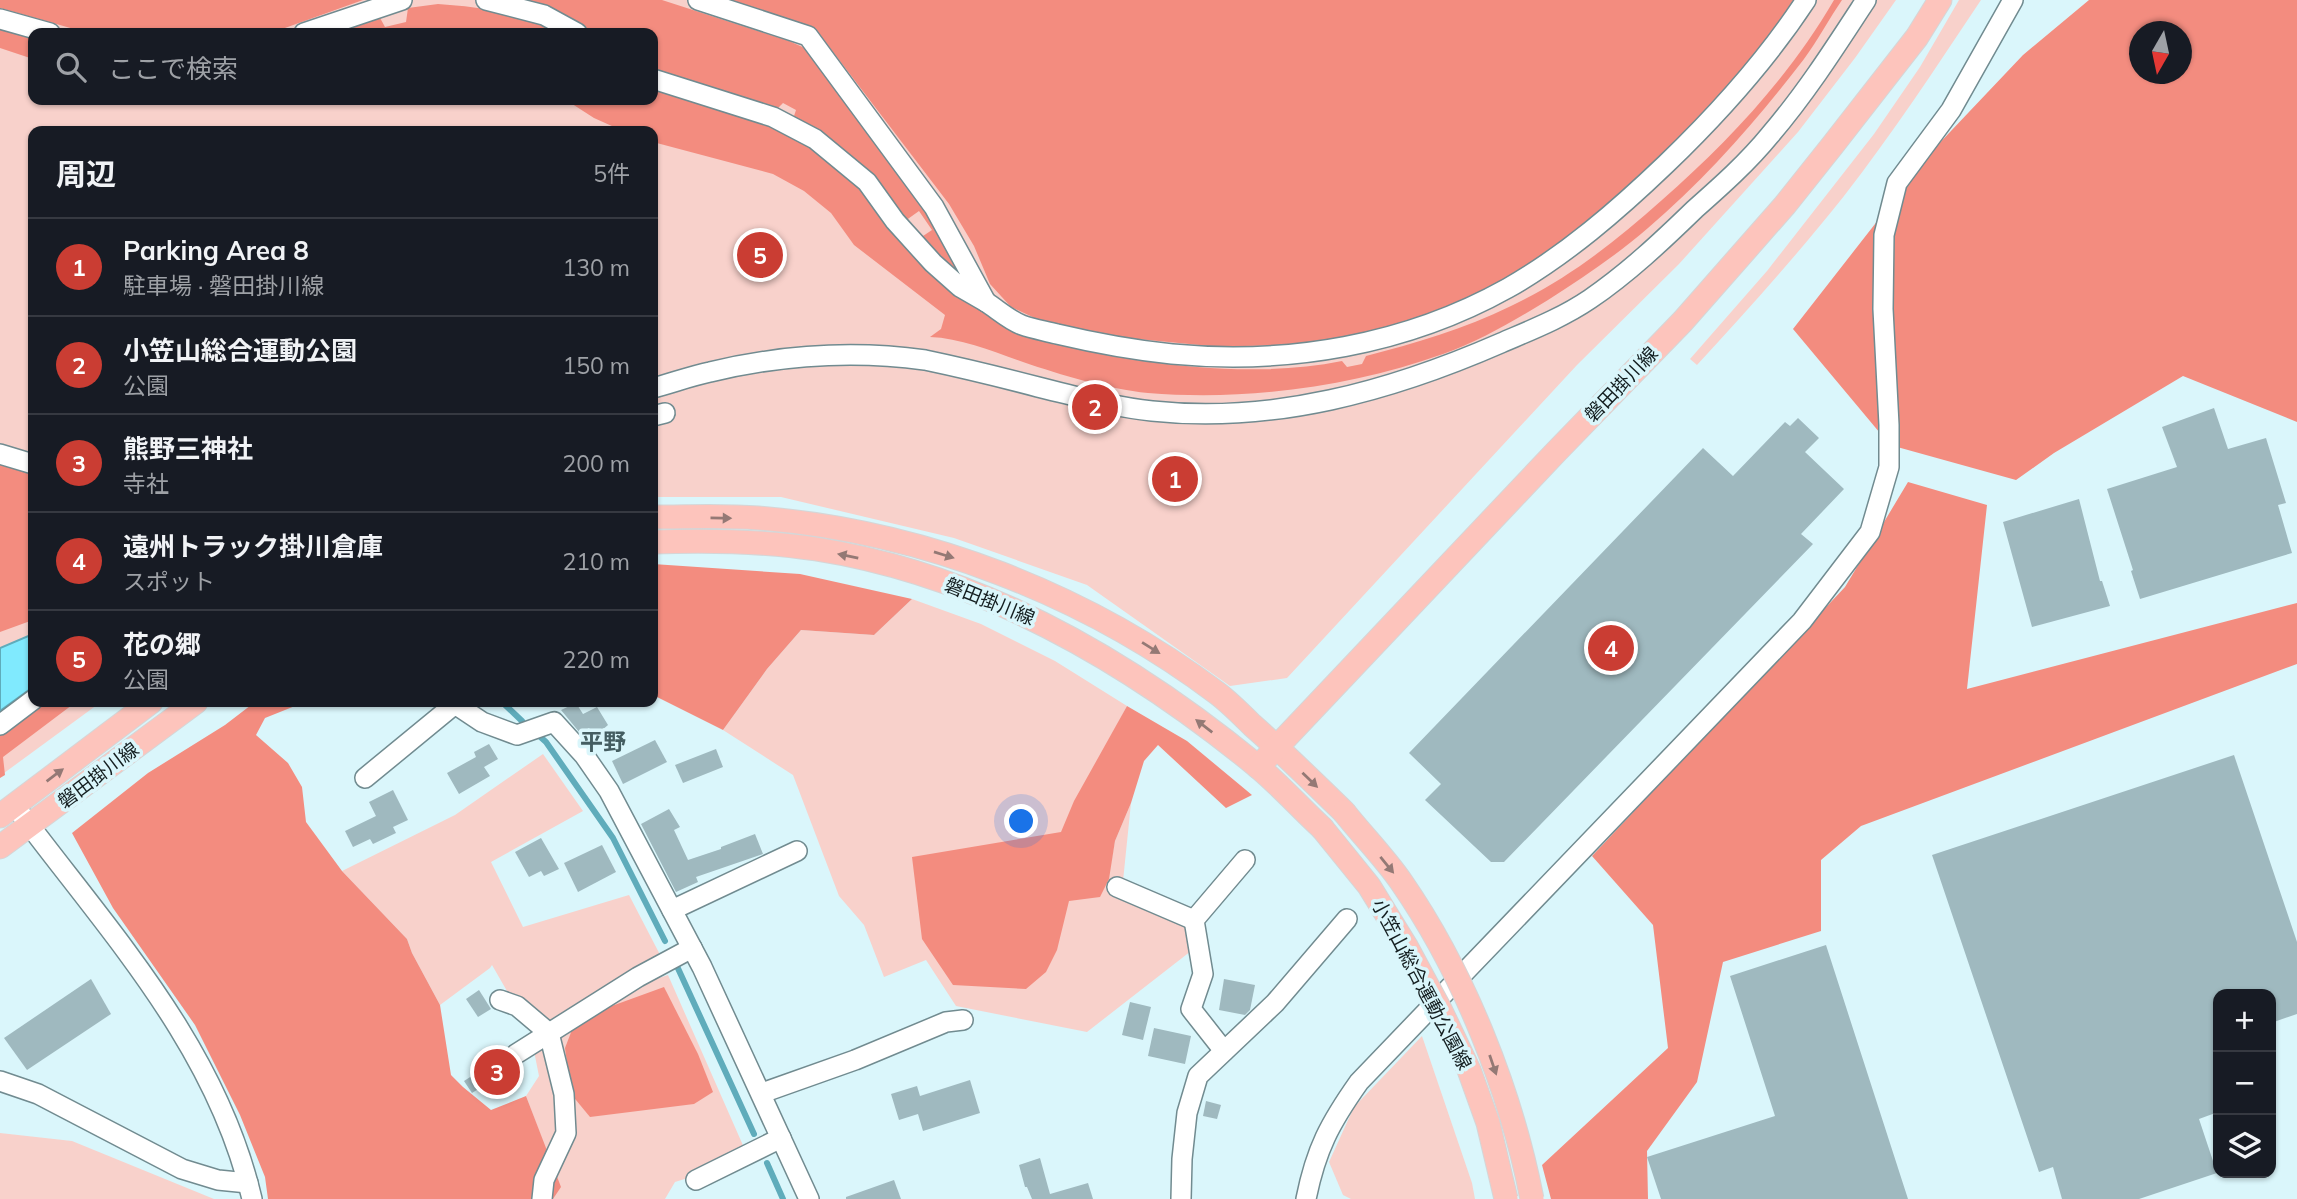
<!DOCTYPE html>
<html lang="ja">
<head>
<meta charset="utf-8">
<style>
  body { margin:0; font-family:Mulish,"Noto Sans JP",sans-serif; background:#20242c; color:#f1f3f6 }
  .controls { position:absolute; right:21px; bottom:21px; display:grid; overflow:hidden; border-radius:14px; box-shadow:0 2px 5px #0004 }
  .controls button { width:63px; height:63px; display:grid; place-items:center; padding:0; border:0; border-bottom:2px solid #363941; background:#171b24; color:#f1f3f6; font:35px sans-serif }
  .compass { position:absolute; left:2129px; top:21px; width:63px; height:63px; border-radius:50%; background:#171b24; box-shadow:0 2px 5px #0004; rotate:189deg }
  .you { position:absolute; left:1022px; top:822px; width:24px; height:24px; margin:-18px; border:5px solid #fff; border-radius:50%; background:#1a73e8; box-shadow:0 0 0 10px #1a73e833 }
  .badge { display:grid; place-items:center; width:46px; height:46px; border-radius:50%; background:#ca3d33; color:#fff; font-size:23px; font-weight:700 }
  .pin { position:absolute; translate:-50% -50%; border:4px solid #fff; box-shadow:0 2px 7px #0006 }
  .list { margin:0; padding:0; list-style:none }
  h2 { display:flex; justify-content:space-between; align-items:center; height:91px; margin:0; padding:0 28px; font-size:30px }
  h2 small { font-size:23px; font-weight:400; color:#9ea1a6 }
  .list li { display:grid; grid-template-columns:46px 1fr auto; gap:21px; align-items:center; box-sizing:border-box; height:98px; padding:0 28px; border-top:2px solid #363941 }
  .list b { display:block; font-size:26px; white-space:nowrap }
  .list p { margin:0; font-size:23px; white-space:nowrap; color:#9ea1a6 }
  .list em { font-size:23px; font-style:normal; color:#9ea1a6 }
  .icon { flex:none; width:38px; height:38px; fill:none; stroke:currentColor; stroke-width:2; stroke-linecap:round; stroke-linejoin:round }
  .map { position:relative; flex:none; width:2297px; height:1199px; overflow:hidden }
  .search { position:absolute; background:#171b24; box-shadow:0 2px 5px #0004; left:28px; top:28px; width:630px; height:77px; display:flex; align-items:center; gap:18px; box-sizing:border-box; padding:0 24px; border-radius:14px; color:#9ea1a6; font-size:26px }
  .panel { position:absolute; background:#171b24; box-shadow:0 2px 5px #0004; left:28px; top:126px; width:630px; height:581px; border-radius:14px }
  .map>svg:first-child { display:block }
  .green { fill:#f8d1cb; fill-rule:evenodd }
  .forest { fill:#f38c7f; fill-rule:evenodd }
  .water { fill:#80eafe; stroke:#5facbb; stroke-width:2 }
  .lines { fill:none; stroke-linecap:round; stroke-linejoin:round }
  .stream { stroke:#5facbb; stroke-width:6 }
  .building { fill:#9fb9bf }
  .minor-casing { stroke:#718b90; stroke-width:22 }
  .major-casing { stroke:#d5d6d7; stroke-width:25 }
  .minor { stroke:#fff; stroke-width:19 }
  .major { stroke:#fdc4bc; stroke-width:23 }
  .major-bridge-casing { stroke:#d5d6d7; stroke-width:25; stroke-linecap:butt }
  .major-bridge { stroke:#fdc4bc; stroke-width:23 }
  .oneway { fill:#947975 }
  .labels { text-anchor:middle; stroke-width:7; stroke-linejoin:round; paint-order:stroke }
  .street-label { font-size:19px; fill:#131d1f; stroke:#daf6fb }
  .quarter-label { font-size:23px; font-weight:bold; fill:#445d61; stroke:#daf6fb }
</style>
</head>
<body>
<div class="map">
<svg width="2297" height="1199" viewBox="0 0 2297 1199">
  <rect width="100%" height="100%" fill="#daf6fb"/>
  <g class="green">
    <path d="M0 0H1896L1855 58 1798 132 1679 264 1577 365 1287 678 1230 686 1087 585 954 538 781 497H653V131H33V702H101L0 776ZM33 33H653V100H33Z"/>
    <path d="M1959 0H1981C1937 66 1893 133 1844 196 1797 255 1748 310 1697 365L1690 359 1767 271 1874 134 1920 67Z"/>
    <polygon points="912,599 981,624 1055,661 1127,706 1096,765 1108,879 1115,841 1131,803 1123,881 1136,894 1207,914 1191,951 1087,1032 956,1006 926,960 884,977 864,925 839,896 793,775 723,730 767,669 801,630 874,635"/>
    <polygon points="543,754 583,811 491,862 523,927 629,895 669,972 647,982 668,975 749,1159 675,1182 665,1199 553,1199 560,1187 526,1096 539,1076 530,1031 492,965 490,968 440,1005 412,953 407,939 342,871 455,815"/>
    <polygon points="1422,1036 1472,1183 1475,1199 1351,1199 1343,1195 1329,1162 1354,1107"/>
    <polygon points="0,1133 72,1141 214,1199 0,1199"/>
  </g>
  <g class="forest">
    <polygon points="0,0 363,0 271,33 88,33 0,8"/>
    <polygon points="528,0 662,0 789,41 807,49 918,193 963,280 920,238 932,230 919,211 905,221 793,119 796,110 783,103 776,110 653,70 653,33 593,33 570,17"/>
    <polygon points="722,0 1813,0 1770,65 1733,110 1700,145 1616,222 1398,334 1294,345 1244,346 1210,346 1096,335 1039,320 1011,307 990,284 974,246 949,204 817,31"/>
    <path d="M1834 0H1842C1829 19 1818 40 1804 59 1758 119 1706 179 1648 228 1617 255 1582 278 1548 300 1515 320 1480 341 1443 354 1350 387 1247 401 1148 393 1108 389 1061 375 1023 362 994 352 961 338 930 337L941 329 945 315 854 245 831 213 804 191 773 174 653 142V131H623L594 118 566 100H653V88C704 110 763 115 811 147 831 160 851 177 866 195 891 225 911 260 942 283 957 295 977 302 994 310 1014 321 1034 333 1055 341 1083 352 1113 356 1143 361 1208 370 1277 374 1342 361L1347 367 1362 364 1366 356C1416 343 1464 329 1511 306 1568 279 1615 242 1662 200 1728 142 1790 76 1834 0Z"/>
    <path d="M2089 0H2297V422L2183 376 2054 453 2016 480 1890 445 1793 329 1932 151 2023 55ZM2140 32H2182V74H2140Z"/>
    <path d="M438 4C479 7 523 12 560 33H331L379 16 385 27 406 22 408 8Z"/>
    <polygon points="0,24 33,34 33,59 0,48"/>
    <polygon points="0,464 33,475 33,620 0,632"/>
    <polygon points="1908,482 1987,505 1967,689 2297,603 2297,664 1861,826 1821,860 1821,931 1723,962 1697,1082 1647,1151 1648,1199 1551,1199 1542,1165 1668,1048 1653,925 1592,856 1845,587"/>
    <polygon points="653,564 800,574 912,599 874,635 801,630 767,669 723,730 653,695"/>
    <polygon points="43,702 76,702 3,757 5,775 0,778 0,734"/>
    <polygon points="255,702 305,702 265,718 256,735 288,763 302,787 306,822 342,871 407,939 412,953 440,1005 451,1075 463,1087 491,1110 526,1096 561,1187 553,1199 268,1199 265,1177 240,1115 195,1025 113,908 72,833 148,773 225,725"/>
    <polygon points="1127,706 1187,741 1252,795 1226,808 1158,745 1144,761 1131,803 1115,841 1109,879 1100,897 1069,901 1057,950 1046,972 1026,989 953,985 922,939 912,857 1061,832 1074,801"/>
    <polygon points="664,987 698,1054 713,1092 694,1104 590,1117 571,1094 565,1048 575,1022 609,1007"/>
  </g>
  <polygon class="water" points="33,634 33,687 0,711 0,648"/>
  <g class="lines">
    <g class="stream">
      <polyline points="502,702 522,721"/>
      <polyline points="536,733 546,742 613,838 665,941"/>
      <polyline points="676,964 754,1134"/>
      <polyline points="767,1163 783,1199"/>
    </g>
  </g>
  <g class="building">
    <polygon points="2214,408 2228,449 2266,438 2286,503 2278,505 2292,553 2140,599 2131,571 2133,570 2107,489 2177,467 2162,427"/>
    <polygon points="1798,418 1819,438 1805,452 1844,489 1801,534 1813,544 1504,862 1491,862 1425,800 1441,784 1409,753 1703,448 1733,476 1785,422 1790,426"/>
    <polygon points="2079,499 2100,581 2102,581 2110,606 2032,627 2003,522"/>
    <polygon points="576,703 583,714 597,707 608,725 595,736 589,728 580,733 561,710"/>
    <polygon points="655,740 667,762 623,784 612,761"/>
    <polygon points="489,744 498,759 484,767 490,776 459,794 447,773 476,757 474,752"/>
    <polygon points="716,749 723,767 683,783 675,765"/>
    <polygon points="2234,755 2297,942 2297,1014 2271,1023 2271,994 2218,994 2218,1112 2199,1119 2217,1173 2139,1199 2062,1199 2053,1167 2039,1172 1932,855"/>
    <polygon points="393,790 408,820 393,827 396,833 373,844 370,839 353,847 345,831 376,816 369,802"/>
    <polygon points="669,809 680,827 674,830 688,860 721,849 721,847 755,834 763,854 696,877 698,882 676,892 641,824"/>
    <polygon points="541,838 559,869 544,876 541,871 529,877 515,852"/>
    <polygon points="602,845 616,872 578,892 564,863"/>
    <polygon points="1826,945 1908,1199 1661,1199 1647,1157 1775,1116 1730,976"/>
    <polygon points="91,979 111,1014 27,1070 4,1038"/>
    <polygon points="1224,979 1255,985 1250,1010 1245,1015 1219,1010"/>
    <polygon points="479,990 491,1009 478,1017 466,999"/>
    <polygon points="1130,1002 1151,1007 1143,1040 1122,1035"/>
    <polygon points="1154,1028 1191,1036 1185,1064 1148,1056"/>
    <polygon points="499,1045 505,1060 512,1065 519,1076 503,1086 497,1077 472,1093 464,1081 484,1068 478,1059"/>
    <polygon points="970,1080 980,1113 923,1131 918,1114 899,1120 891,1094 917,1086 920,1096"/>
    <polygon points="1206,1101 1221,1105 1217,1119 1203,1116"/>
    <polygon points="1040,1158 1050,1194 1088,1183 1093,1199 1032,1199 1027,1187 1025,1187 1019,1165"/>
    <polygon points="894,1180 901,1199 846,1199 846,1197"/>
  </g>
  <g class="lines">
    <g class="minor-casing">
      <g id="minor">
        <polyline points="486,0 544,15 577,33"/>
        <polyline points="0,19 50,33"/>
        <polyline points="304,33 402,0"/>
        <polyline points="653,79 773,117 815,139 867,182 895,221 933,263 960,287 986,302 934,207 808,36 698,0"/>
        <path d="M986 302C997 309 1009 320 1022 325 1033 329 1046 331 1057 334 1095 343 1133 350 1172 354 1288 365 1406 345 1508 288 1566 255 1618 210 1666 164 1718 114 1766 61 1806 0"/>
        <path d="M653 388C672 383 691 376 710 372 781 355 853 350 925 360 963 368 1000 377 1038 387 1075 396 1113 407 1152 411 1273 424 1391 391 1501 343 1531 330 1562 318 1590 299 1628 273 1662 241 1695 209 1721 186 1748 162 1770 135 1806 93 1836 46 1866 0"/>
        <polyline points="653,416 665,413"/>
        <polyline points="0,454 33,464"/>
        <polyline points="0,725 33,700"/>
        <polyline points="365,778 455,704 482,722 517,735 554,722 584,755 609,791 702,967 809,1199"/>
        <path d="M15 806C107 930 216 1044 252 1199"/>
        <polyline points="1117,887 1194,920"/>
        <polyline points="672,910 797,851"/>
        <polyline points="500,1000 517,1006 549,1033 564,1094 566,1133 544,1180 542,1199"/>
        <polyline points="1224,1051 1191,1009 1203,974 1194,920 1245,860"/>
        <polyline points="516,1054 638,977 692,948"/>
        <polyline points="0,1081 38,1094 182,1169 218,1180 248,1183"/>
        <polyline points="762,1093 855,1060 946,1022 963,1020"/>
        <polyline points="696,1180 781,1138"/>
        <polyline points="1181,1199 1182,1159 1187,1113 1198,1076 1275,1003 1347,919"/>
        <path d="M1306 1199C1316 1149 1330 1123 1359 1082L1802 621 1870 532 1889 467V425L1883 309 1884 235 1897 183 1951 110 2013 0"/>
      </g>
    </g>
    <g class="major-casing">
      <g id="major">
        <path d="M653 517C688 517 724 515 758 518 923 531 1085 594 1217 693 1229 702 1241 714 1252 725 1284 753 1314 783 1344 812"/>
        <path d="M653 542C707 540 763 541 816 549 982 575 1129 661 1257 766 1280 785 1300 808 1322 828"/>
        <polyline points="1258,767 1555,453 1683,321 1785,205 1832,146 1917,37 1940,0"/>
        <polyline points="0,816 151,702"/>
        <polyline points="0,847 196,702"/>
      </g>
    </g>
    <use href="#minor" class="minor"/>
    <use href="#major" class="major"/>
    <g class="major-bridge-casing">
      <g id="major-bridge">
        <path d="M1344 812C1363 836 1385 858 1402 883 1464 973 1511 1091 1532 1199"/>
        <polyline points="1322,828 1369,886 1406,946 1441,1011 1469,1070 1488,1123 1506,1199"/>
      </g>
    </g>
    <use href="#major-bridge" class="major-bridge"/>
  </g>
  <defs><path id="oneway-solid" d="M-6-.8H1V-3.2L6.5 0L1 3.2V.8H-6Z" transform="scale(1.75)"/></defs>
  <g class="oneway">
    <use href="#oneway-solid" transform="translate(721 518) rotate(1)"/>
    <use href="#oneway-solid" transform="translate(944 555) rotate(17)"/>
    <use href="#oneway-solid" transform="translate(848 556) rotate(-168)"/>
    <use href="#oneway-solid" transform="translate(1151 648) rotate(32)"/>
    <use href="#oneway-solid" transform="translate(1204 726) rotate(-142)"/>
    <use href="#oneway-solid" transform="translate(55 775) rotate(-37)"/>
    <use href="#oneway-solid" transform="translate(1310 780) rotate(44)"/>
    <use href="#oneway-solid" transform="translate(1387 865) rotate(51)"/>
    <use href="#oneway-solid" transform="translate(1493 1065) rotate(71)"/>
  </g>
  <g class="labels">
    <g class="street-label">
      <text transform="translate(1621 384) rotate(-46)" y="7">磐田掛川線</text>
      <text transform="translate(990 601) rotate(22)" y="7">磐田掛川線</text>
      <text transform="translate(98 775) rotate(-37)" y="7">磐田掛川線</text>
      <text transform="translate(1422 984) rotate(62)" y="7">小笠山総合運動公園線</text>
    </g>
    <g class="quarter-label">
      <text x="603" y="750">平野</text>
    </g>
  </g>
</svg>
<div class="controls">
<button>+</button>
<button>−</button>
<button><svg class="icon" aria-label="layers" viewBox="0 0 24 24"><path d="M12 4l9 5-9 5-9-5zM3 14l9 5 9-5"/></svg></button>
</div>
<svg class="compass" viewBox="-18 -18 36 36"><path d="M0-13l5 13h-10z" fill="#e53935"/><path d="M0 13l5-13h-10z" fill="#9ea1a6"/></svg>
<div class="you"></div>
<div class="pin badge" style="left:1175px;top:479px">1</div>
<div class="pin badge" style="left:1095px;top:407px">2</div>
<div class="pin badge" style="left:497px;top:1072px">3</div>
<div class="pin badge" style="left:1611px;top:648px">4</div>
<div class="pin badge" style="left:760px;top:255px">5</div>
<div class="search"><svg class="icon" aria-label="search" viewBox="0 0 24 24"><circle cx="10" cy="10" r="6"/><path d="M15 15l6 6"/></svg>ここで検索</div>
<section class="panel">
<h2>周辺<small>5件</small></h2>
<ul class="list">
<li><span class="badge">1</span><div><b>Parking Area 8</b><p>駐車場 · 磐田掛川線</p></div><em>130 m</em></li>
<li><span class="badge">2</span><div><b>小笠山総合運動公園</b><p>公園</p></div><em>150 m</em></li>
<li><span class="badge">3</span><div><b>熊野三神社</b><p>寺社</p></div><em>200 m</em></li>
<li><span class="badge">4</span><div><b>遠州トラック掛川倉庫</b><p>スポット</p></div><em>210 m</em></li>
<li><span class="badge">5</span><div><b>花の郷</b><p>公園</p></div><em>220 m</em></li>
</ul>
</section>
</div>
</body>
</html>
